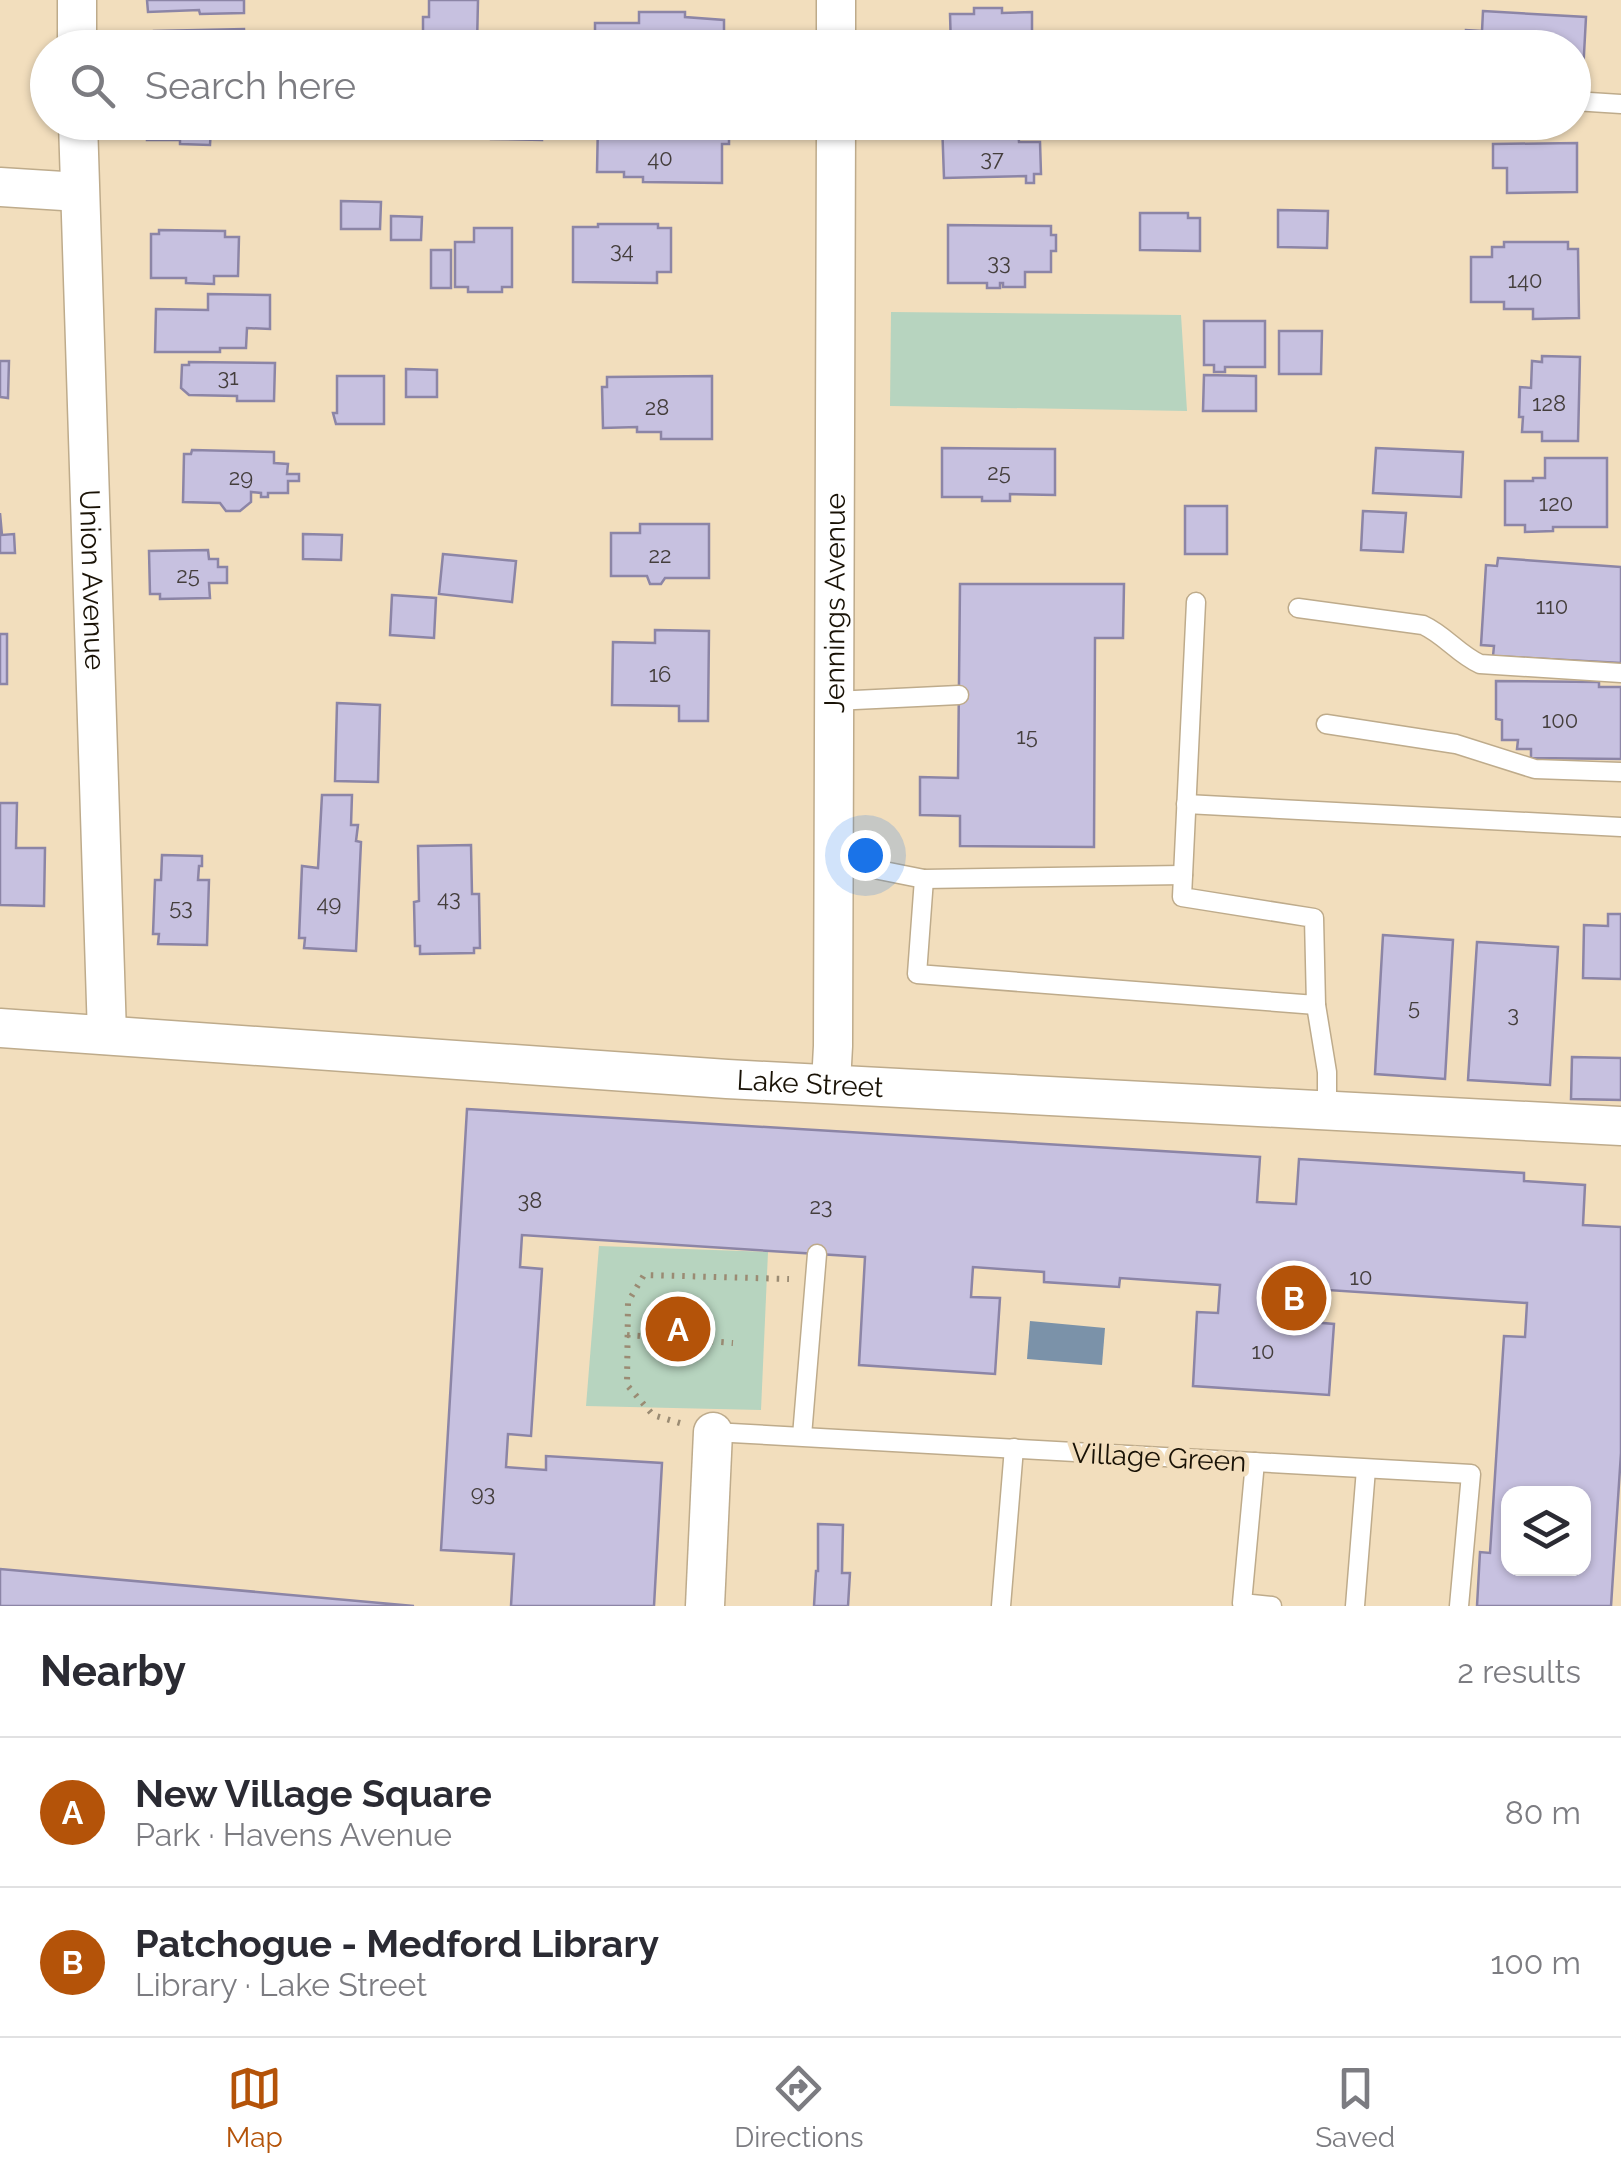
<!DOCTYPE html>
<html lang="en">
<head>
<meta charset="utf-8">
<style>
  body { margin:0; font-family:Raleway,sans-serif; background:#f7f7f7; color:#2b2b33 }
  .controls { position:absolute; right:30px; bottom:30px; display:grid; overflow:hidden; border-radius:20px; box-shadow:0 2px 8px #0004 }
  .controls button { width:90px; height:90px; display:grid; place-items:center; padding:0; border:0; border-bottom:2px solid #e1e1e2; background:#fff; color:#2b2b33; font:50px sans-serif }
  .you { position:absolute; left:865px; top:855px; width:35px; height:35px; margin:-25px; border:8px solid #fff; border-radius:50%; background:#1a73e8; box-shadow:0 0 0 15px #1a73e833 }
  .badge { display:grid; place-items:center; width:65px; height:65px; border-radius:50%; background:#b45309; color:#fff; font-size:32px; font-weight:700 }
  .pin { position:absolute; translate:-50% -50%; border:5px solid #fff; box-shadow:0 2px 10px #0006 }
  .list { margin:0; padding:0; list-style:none }
  h2 { display:flex; justify-content:space-between; align-items:center; height:130px; margin:0; padding:0 40px; font-size:42px }
  h2 small { font-size:32px; font-weight:400; color:#7c7c81 }
  .list li { display:grid; grid-template-columns:65px 1fr auto; gap:30px; align-items:center; box-sizing:border-box; height:150px; padding:0 40px; border-top:2px solid #e1e1e2 }
  .list b { display:block; font-size:38px; white-space:nowrap }
  .list p { margin:0; font-size:32px; white-space:nowrap; color:#7c7c81 }
  .list em { font-size:32px; font-style:normal; color:#7c7c81 }
  .icon { flex:none; width:55px; height:55px; fill:none; stroke:currentColor; stroke-width:2; stroke-linecap:round; stroke-linejoin:round }
  .map { position:relative; flex:none; width:1621px; height:1606px; overflow:hidden }
  .search { position:absolute; background:#fff; box-shadow:0 2px 8px #0004; left:30px; right:30px; top:30px; height:110px; display:flex; align-items:center; gap:25px; box-sizing:border-box; padding:0 35px; border-radius:55px; color:#7c7c81; font-size:38px }
  .sheet { height:430px; background:#fff }
  nav { display:flex; justify-content:space-around; align-items:center; box-sizing:border-box; height:140px; border-top:2px solid #e1e1e2; background:#fff; font-size:28px; color:#7c7c81 }
  nav a { display:grid; justify-items:center; gap:5px }
  nav .on { color:#b45309 }
  .map>svg:first-child { display:block }
  .green { fill:#b7d4bf }
  .water { fill:#7b92a9 }
  .building { fill:#c7c1e0; stroke:#8c85a6; stroke-width:2.5; fill-rule:evenodd }
  .lines { fill:none; stroke-linecap:round; stroke-linejoin:round }
  .service-casing { stroke:#beab8b; stroke-width:21 }
  .minor-casing { stroke:#beab8b; stroke-width:41 }
  .path { stroke:#9a8b73; stroke-width:6; stroke-dasharray:2.5 8; stroke-linecap:butt }
  .service { stroke:#fff; stroke-width:18 }
  .minor { stroke:#fff; stroke-width:38 }
  .labels { text-anchor:middle; stroke-width:10; stroke-linejoin:round; paint-order:stroke }
  .number-label { font-size:22px; fill:#443e3c }
  .street-label { font-size:28px; fill:#191206; stroke:#f2debd }
</style>
</head>
<body>
<div class="map">
<svg width="1621" height="1606" viewBox="0 0 1621 1606">
  <rect width="100%" height="100%" fill="#f2debd"/>
  <g class="green">
    <polygon points="891,312 1181,315 1187,411 890,406"/>
    <polygon points="599,1246 768,1252 761,1410 586,1406"/>
  </g>
  <polygon class="water" points="1030,1321 1105,1328 1102,1365 1027,1359"/>
  <g class="building">
    <polygon points="147,0 244,0 244,13 200,14 199,10 148,12"/>
    <polygon points="429,0 478,0 477,45 428,44 429,40 423,40 423,17 429,17"/>
    <polygon points="974,8 1002,8 1002,13 1032,12 1032,48 951,48 950,14 974,14"/>
    <polygon points="1483,11 1586,17 1583,73 1576,73 1574,81 1574,48 1482,48 1482,42 1466,41 1466,30 1482,31"/>
    <polygon points="639,12 685,12 685,17 724,20 724,48 595,48 595,23 639,23"/>
    <polygon points="244,29 245,48 141,48 141,34 154,34 154,31"/>
    <polygon points="147,122 250,122 250,126 211,128 210,145 180,144 180,140 147,140"/>
    <polygon points="491,122 542,122 542,140 491,139"/>
    <polygon points="598,122 729,123 729,144 722,144 722,183 643,182 643,177 624,177 624,172 597,172"/>
    <polygon points="942,122 1027,122 1027,129 1018,129 1019,142 1040,142 1041,174 1034,174 1034,183 1026,183 1026,176 944,178"/>
    <polygon points="1577,143 1577,192 1507,193 1507,168 1493,168 1493,144"/>
    <polygon points="341,201 381,202 380,229 341,229"/>
    <polygon points="1278,210 1328,211 1327,248 1278,247"/>
    <polygon points="1140,213 1188,213 1188,218 1200,218 1200,251 1140,250"/>
    <polygon points="391,216 422,217 421,240 391,240"/>
    <polygon points="598,224 658,224 658,228 671,228 671,272 657,272 657,283 573,282 573,227 598,227"/>
    <polygon points="948,225 1051,226 1051,235 1056,235 1056,251 1051,251 1051,272 1025,272 1025,287 1003,287 1003,283 1000,283 1000,288 987,288 987,283 948,283"/>
    <polygon points="474,228 512,228 512,287 502,287 502,292 468,292 468,287 455,287 455,242 474,242"/>
    <polygon points="159,230 225,231 225,237 239,237 238,276 214,276 214,284 186,283 186,278 151,278 151,234 159,234"/>
    <polygon points="1504,242 1568,242 1568,249 1578,249 1579,318 1533,319 1533,309 1504,309 1504,302 1471,302 1471,257 1492,257 1492,247 1504,247"/>
    <rect x="431" y="250" width="20" height="38"/>
    <polygon points="208,294 270,295 270,329 247,328 246,348 220,348 220,352 155,352 156,309 208,310"/>
    <polygon points="1204,321 1265,321 1265,367 1225,367 1225,372 1214,372 1214,365 1204,365"/>
    <polygon points="1279,331 1322,331 1321,374 1279,374"/>
    <polygon points="1542,356 1580,357 1578,441 1542,441 1542,432 1522,432 1523,417 1519,417 1520,387 1531,388 1532,361 1542,362"/>
    <polygon points="0,361 9,361 8,398 0,397"/>
    <polygon points="189,362 275,363 274,401 237,401 237,396 189,395 181,388 182,365 189,365"/>
    <polygon points="406,369 437,370 437,397 406,397"/>
    <polygon points="1204,375 1256,376 1256,411 1203,411"/>
    <polygon points="337,376 384,376 384,424 336,424 333,413 337,413"/>
    <polygon points="712,376 712,439 661,439 661,432 637,432 637,427 603,428 602,387 607,387 607,377"/>
    <polygon points="942,448 1055,449 1055,495 1010,494 1010,501 982,501 982,497 942,497"/>
    <polygon points="1376,448 1463,452 1461,497 1373,493"/>
    <polygon points="192,450 274,452 274,463 288,464 287,474 299,474 299,481 288,481 288,493 268,493 268,497 261,497 261,493 251,492 251,502 240,511 226,511 220,503 183,502 184,454 191,454"/>
    <polygon points="1545,458 1607,458 1607,527 1553,527 1553,531 1525,532 1525,525 1505,525 1505,481 1533,481 1533,478 1545,478"/>
    <rect x="1185" y="506" width="42" height="48"/>
    <polygon points="1363,511 1406,513 1403,552 1361,550"/>
    <polygon points="0,513 2,535 14,534 15,553 0,553"/>
    <polygon points="640,524 709,524 709,578 665,578 661,584 650,584 647,576 611,576 611,533 640,533"/>
    <polygon points="303,534 342,535 341,560 303,559"/>
    <polygon points="208,550 209,559 218,559 218,567 227,567 227,583 209,583 210,598 160,599 160,594 150,594 149,551"/>
    <polygon points="443,554 516,561 512,602 439,594"/>
    <polygon points="1498,558 1621,567 1621,663 1493,656 1494,646 1481,645 1486,565 1497,566"/>
    <polygon points="960,584 1124,584 1123,638 1095,638 1094,847 960,846 960,816 920,815 920,777 958,778"/>
    <polygon points="392,595 436,598 434,638 390,635"/>
    <polygon points="655,630 709,631 708,721 679,721 679,706 612,705 613,642 655,643"/>
    <rect x="0" y="634" width="7" height="50"/>
    <polygon points="1496,681 1599,682 1599,687 1621,687 1621,759 1531,758 1531,749 1517,749 1518,740 1502,740 1502,720 1496,719"/>
    <polygon points="337,703 380,705 378,782 335,781"/>
    <polygon points="322,795 352,795 351,825 358,825 356,841 361,842 356,951 304,948 305,938 299,938 302,866 318,868"/>
    <polygon points="0,803 17,803 16,848 45,848 44,906 0,905"/>
    <polygon points="471,845 472,894 479,894 480,948 474,948 474,953 420,954 420,946 415,946 414,902 419,901 418,846"/>
    <polygon points="162,855 202,856 202,866 199,866 198,880 209,880 207,945 158,944 159,934 153,934 155,880 161,880"/>
    <polygon points="1608,914 1621,914 1621,979 1583,978 1584,925 1608,926"/>
    <polygon points="1383,935 1453,940 1445,1079 1375,1074"/>
    <polygon points="1477,942 1558,947 1550,1085 1468,1080"/>
    <polygon points="1572,1057 1621,1058 1621,1100 1571,1099"/>
    <path d="M467 1109 1260 1157 1257 1202 1296 1204 1299 1159 1524 1173V1181L1585 1185 1583 1225 1621 1227V1453L1611 1606H1477L1480 1552 1490 1553 1504 1336 1525 1337 1527 1303 1313 1289 1311 1322 1334 1324 1329 1395 1193 1386 1197 1312 1218 1313 1220 1285 1120 1278 1119 1287 1044 1282V1272L973 1267 971 1297 1000 1298 995 1374 859 1365 865 1257 522 1235 520 1267 542 1269 531 1436 508 1434 506 1467 546 1470V1456L662 1463 654 1606H511L514 1554 441 1550ZM1508 1494H1584V1568H1508Z"/>
    <polygon points="818,1524 843,1525 842,1573 850,1573 848,1606 814,1606 816,1571 818,1571"/>
    <polygon points="0,1569 414,1606 0,1606"/>
  </g>
  <g class="lines">
    <g class="service-casing">
      <g id="service">
        <polyline points="1574,101 1621,104"/>
        <path d="M1298 608 1423 625C1445 635 1458 654 1480 664L1621 673"/>
        <polyline points="834,701 959,695"/>
        <polyline points="1326,724 1456,744 1535,769 1621,772"/>
        <polyline points="1186,804 1621,827"/>
        <polyline points="834,861 924,879 917,974 1316,1005 1314,918 1182,897 1196,602"/>
        <polyline points="924,879 1183,875"/>
        <polyline points="1316,1005 1327,1072 1327,1110"/>
        <polyline points="713,1432 1471,1474 1459,1606"/>
        <polyline points="802,1436 817,1254"/>
        <polyline points="1255,1462 1242,1603 1272,1606"/>
        <polyline points="1001,1606 1014,1448"/>
        <polyline points="1355,1606 1366,1469"/>
      </g>
    </g>
    <g class="minor-casing">
      <g id="minor">
        <polyline points="77,0 77,48"/>
        <polyline points="836,48 836,0"/>
        <path id="s1" d="M78 122 107 1035"/>
        <polyline points="0,187 79,192"/>
        <path id="s2" d="M0 1028 727 1079 1621 1126"/>
        <path id="s3" d="M831 1083 833 1046 836 122"/>
        <polyline points="705,1606 713,1432"/>
      </g>
    </g>
    <g class="path">
      <polyline points="627,1335 733,1343"/>
      <polyline points="680,1423 653,1415 627,1385 628,1302 644,1275 789,1279"/>
    </g>
    <use href="#service" class="service"/>
    <use href="#minor" class="minor"/>
  </g>
  <g class="labels">
    <g class="number-label">
      <text x="660" y="166">40</text>
      <text x="992" y="166">37</text>
      <text x="622" y="258">34</text>
      <text x="999" y="270">33</text>
      <text x="1525" y="288">140</text>
      <text x="228" y="385">31</text>
      <text x="1549" y="411">128</text>
      <text x="657" y="415">28</text>
      <text x="999" y="480">25</text>
      <text x="241" y="485">29</text>
      <text x="1556" y="511">120</text>
      <text x="660" y="563">22</text>
      <text x="188" y="583">25</text>
      <text x="1552" y="614">110</text>
      <text x="660" y="682">16</text>
      <text x="1560" y="728">100</text>
      <text x="1027" y="744">15</text>
      <text x="449" y="906">43</text>
      <text x="329" y="911">49</text>
      <text x="181" y="915">53</text>
      <text x="1414" y="1015">5</text>
      <text x="1513" y="1022">3</text>
      <text x="530" y="1208">38</text>
      <text x="821" y="1214">23</text>
      <text x="1361" y="1285">10</text>
      <text x="1263" y="1359">10</text>
      <text x="483" y="1501">93</text>
    </g>
    <g class="street-label">
      <text dy="10" stroke="none"><textPath href="#s1" startOffset="458">Union Avenue</textPath></text>
      <text dy="10" stroke="none"><textPath href="#s3" startOffset="480">Jennings Avenue</textPath></text>
      <text dy="10" stroke="none"><textPath href="#s2" startOffset="812">Lake Street</textPath></text>
      <text transform="translate(1159 1457) rotate(3)" y="10">Village Green</text>
    </g>
  </g>
</svg>
<div class="controls">
<button><svg class="icon" aria-label="layers" viewBox="0 0 24 24"><path d="M12 4l9 5-9 5-9-5zM3 14l9 5 9-5"/></svg></button>
</div>
<div class="you"></div>
<div class="pin badge" style="left:678px;top:1329px">A</div>
<div class="pin badge" style="left:1294px;top:1298px">B</div>
<div class="search"><svg class="icon" aria-label="search" viewBox="0 0 24 24"><circle cx="10" cy="10" r="6"/><path d="M15 15l6 6"/></svg>Search here</div>
</div>
<section class="sheet">
<h2>Nearby<small>2 results</small></h2>
<ul class="list">
<li><span class="badge">A</span><div><b>New Village Square</b><p>Park · Havens Avenue</p></div><em>80 m</em></li>
<li><span class="badge">B</span><div><b>Patchogue - Medford Library</b><p>Library · Lake Street</p></div><em>100 m</em></li>
</ul>
</section>
<nav>
<a class="on"><svg class="icon" aria-label="map" viewBox="0 0 24 24"><path d="M3 6l6-2 6 2 6-2v14l-6 2-6-2-6 2zM9 4v14M15 6v14"/></svg>Map</a>
<a><svg class="icon" aria-label="directions" viewBox="0 0 24 24"><path d="M12 3l9 9-9 9-9-9zM9 14v-3h6M13 9l2 2-2 2"/></svg>Directions</a>
<a><svg class="icon" aria-label="saved" viewBox="0 0 24 24"><path d="M7 4h10v16l-5-4-5 4z"/></svg>Saved</a>
</nav>
</body>
</html>
